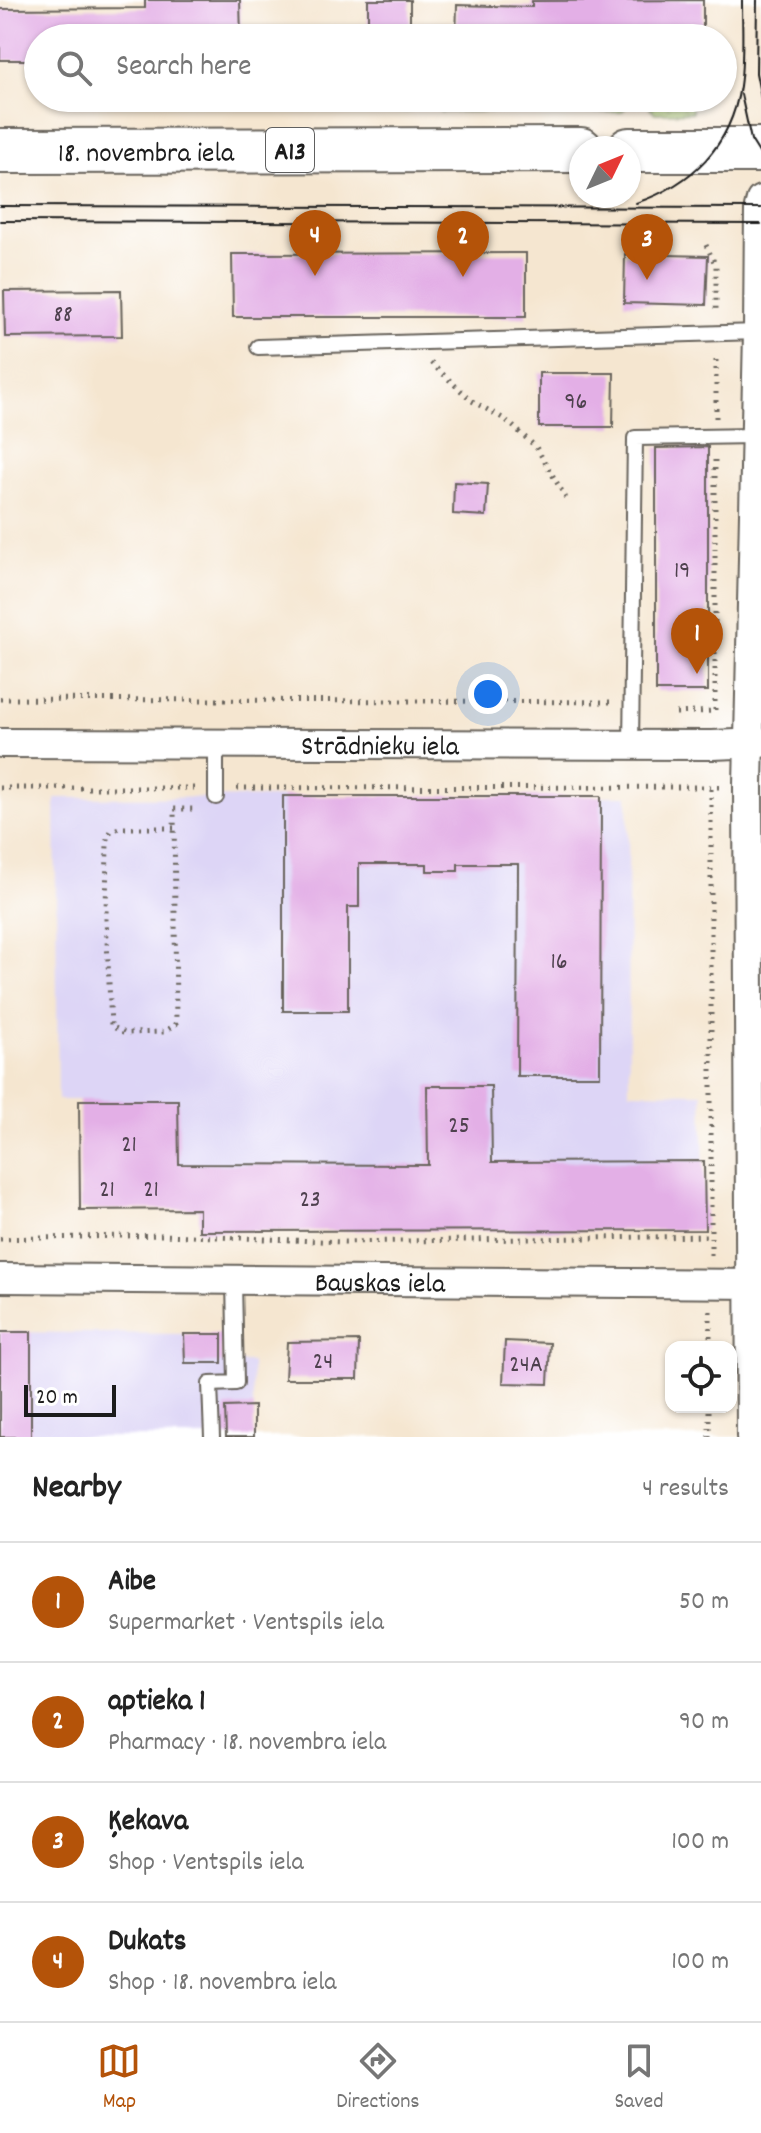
<!DOCTYPE html>
<html lang="en">
<head>
<meta charset="utf-8">
<style>
  body { margin:0; font-family:Dekko,sans-serif; background:#f6f6f6; color:#222 }
  .controls { position:absolute; right:24px; bottom:24px; display:grid; overflow:hidden; border-radius:16px; box-shadow:0 2px 6px #0004 }
  .controls button { width:72px; height:72px; display:grid; place-items:center; padding:0; border:0; border-bottom:2px solid #e0e0e0; background:#fff; color:#222; font:40px sans-serif }
  .compass { position:absolute; left:569px; top:136px; width:72px; height:72px; border-radius:50%; background:#fff; box-shadow:0 2px 6px #0004; rotate:47deg }
  .scale { position:absolute; left:24px; bottom:20px; width:92px; box-sizing:border-box; padding-left:8px; border:4px solid #1c1c1c; border-top:0; font-size:22px; line-height:28px; white-space:nowrap; color:#1c1c1c; -webkit-text-stroke:6px #fff; paint-order:stroke }
  .you { position:absolute; left:488px; top:694px; width:28px; height:28px; margin:-20px; border:6px solid #fff; border-radius:50%; background:#1a73e8; box-shadow:0 0 0 12px #1a73e833 }
  .badge { display:grid; place-items:center; width:52px; height:52px; border-radius:50%; background:#b45309; color:#fff; font-size:26px; font-weight:700 }
  .pin { position:absolute; translate:-50% -66px; filter:drop-shadow(0 2px 4px #0008) }
  .pin::after { content:''; position:absolute; top:42px; width:28px; height:24px; background:inherit; clip-path:polygon(0 0,100% 0,50% 100%) }
  .list { margin:0; padding:0; list-style:none }
  h2 { display:flex; justify-content:space-between; align-items:center; height:104px; margin:0; padding:0 32px; font-size:34px }
  h2 small { font-size:26px; font-weight:400; color:#767676 }
  .list li { display:grid; grid-template-columns:52px 1fr auto; gap:24px; align-items:center; box-sizing:border-box; height:120px; padding:0 32px; border-top:2px solid #e0e0e0 }
  .list b { display:block; font-size:30px; white-space:nowrap }
  .list p { margin:0; font-size:26px; white-space:nowrap; color:#767676 }
  .list em { font-size:26px; font-style:normal; color:#767676 }
  .icon { flex:none; width:44px; height:44px; fill:none; stroke:currentColor; stroke-width:2; stroke-linecap:round; stroke-linejoin:round }
  .map { position:relative; flex:none; width:761px; height:1437px; overflow:hidden }
  .search { position:absolute; background:#fff; box-shadow:0 2px 6px #0004; left:24px; right:24px; top:24px; height:88px; display:flex; align-items:center; gap:20px; box-sizing:border-box; padding:0 28px; border-radius:44px; color:#767676; font-size:30px }
  .sheet { height:584px; background:#fff }
  nav { display:flex; justify-content:space-around; align-items:center; box-sizing:border-box; height:112px; border-top:2px solid #e0e0e0; background:#fff; font-size:22px; color:#767676 }
  nav a { display:grid; justify-items:center; gap:4px }
  nav .on { color:#b45309 }
  .map>svg:first-child { display:block }
  .built { fill:#ddd5f6 }
  .grass { fill:url(#grass-dots); stroke:#6a784b; stroke-width:2 }
  .building { fill:#e3afe6 }
  .lines { fill:none; stroke-linecap:round; stroke-linejoin:round }
  .lane-casing { stroke:#68635b; stroke-width:18 }
  .street-casing { stroke:#68635b; stroke-width:32 }
  .primary-casing { stroke:#68635b; stroke-width:48 }
  .path { stroke:#68635b; stroke-width:5; stroke-dasharray:2 6; stroke-linecap:butt }
  .lane { stroke:#fff; stroke-width:14 }
  .street { stroke:#fff; stroke-width:28 }
  .primary { stroke:#fff; stroke-width:44 }
  .tram { stroke:#1c1c1c; stroke-width:2 }
  .labels { text-anchor:middle; stroke-width:8; stroke-linejoin:round; paint-order:stroke }
  .number-label { font-size:24px; fill:#4e414e }
  .shield { fill:#fff; stroke:#606060; stroke-width:2 }
  .shield-label { font-size:26px; font-weight:bold; fill:#1c1c1c }
  .street-label { font-size:28px; fill:#1c1c1c; stroke:#fff }
</style>
</head>
<body>
<div class="map">
<svg width="761" height="1437" viewBox="0 0 761 1437">
  <defs>
    <pattern id="grass-dots" width="8" height="8" patternUnits="userSpaceOnUse" patternTransform="scale(2)"><rect width="8" height="8" fill="#b8d47a"/><path d="M2 2h.1M6 6h.1" fill="none" stroke="#9eb569" stroke-width="1.8" stroke-linecap="round"/></pattern>
  </defs>
  <rect width="100%" height="100%" fill="#fff"/>
  <filter id="ink" filterUnits="userSpaceOnUse"><feTurbulence type="fractalNoise" baseFrequency=".0125" numOctaves="2"/><feDisplacementMap in="SourceGraphic" scale="16" xChannelSelector="R" yChannelSelector="G"/><feConvolveMatrix kernelMatrix="1 2 1 2 8 2 1 2 1" color-interpolation-filters="sRGB"/></filter>
  <filter id="wash" filterUnits="userSpaceOnUse"><feTurbulence type="fractalNoise" baseFrequency=".006" numOctaves="4" result="noise"/><feDisplacementMap in="SourceGraphic" scale="32" xChannelSelector="R" yChannelSelector="G"/><feGaussianBlur stdDeviation="1.8" result="paint"/><feColorMatrix in="noise" values="0 0 0 0 0 0 0 0 0 0 0 0 0 0 0 0 0 1.4 0 .05"/><feComposite in="paint" operator="in"/></filter>
  <g filter="url(#wash)">
    <rect width="100%" height="100%" fill="#f5e6d0"/>
    <g class="built">
      <polygon points="628,796 629,1092 702,1093 705,1225 199,1231 199,1187 179,1186 178,1100 58,1100 55,798"/>
      <polygon points="0,1332 184,1334 185,1363 252,1362 254,1437 0,1437"/>
    </g>
    <g class="grass">
      <polygon points="358,98 415,98 415,105 410,111 365,112 357,106"/>
      <polygon points="435,98 506,98 506,105 500,111 441,112 435,106"/>
      <polygon points="529,98 626,98 626,107 621,112 535,113 529,107"/>
      <polygon points="650,98 692,98 692,112 655,113 650,108"/>
    </g>
    <g id="blocks">
      <g class="building">
        <polygon points="145,0 240,0 241,38 38,38 38,60 0,60 0,9 145,8"/>
        <rect x="368" y="0" width="42" height="38"/>
        <polygon points="703,0 703,38 456,38 457,5 532,7 532,1"/>
        <polygon points="526,253 526,317 233,317 232,254"/>
        <polygon points="625,254 708,256 706,305 624,303"/>
        <polygon points="121,290 122,336 5,337 4,291"/>
        <polygon points="539,373 614,373 613,427 539,427"/>
        <polygon points="708,447 708,691 656,691 656,448"/>
        <polygon points="454,482 488,484 486,516 453,514"/>
        <polygon points="283,796 601,796 600,1076 517,1076 518,864 458,864 458,871 427,871 427,864 359,864 359,907 348,907 348,1011 283,1011"/>
        <polygon points="427,1086 491,1086 492,1162 704,1161 705,1230 199,1231 199,1209 80,1210 79,1100 178,1100 179,1164 428,1165"/>
        <rect x="0" y="1332" width="31" height="105"/>
        <polygon points="184,1334 222,1334 222,1363 185,1363"/>
        <polygon points="359,1341 358,1379 285,1379 287,1342"/>
        <polygon points="505,1341 550,1343 548,1384 503,1383"/>
        <polygon points="254,1406 254,1437 226,1437 225,1407"/>
      </g>
    </g>
  </g>
  <g filter="url(#ink)">
    <use href="#blocks" fill-opacity="0" stroke="#68635b" stroke-width="2"/>
    <g class="lines">
      <g class="lane-casing">
        <g id="lane">
          <polyline points="258,347 758,332"/>
          <polyline points="216,743 216,797"/>
          <polyline points="631,745 635,438 755,436"/>
          <polyline points="212,1437 210,1384 236,1383 234,1280"/>
        </g>
      </g>
      <g class="street-casing">
        <g id="street">
          <path id="s1" d="M0 743 712 745 761 743"/>
          <path id="s2" d="M0 1278 761 1284"/>
          <polyline points="751,1437 748,785 758,332 759,208 761,200"/>
        </g>
      </g>
      <g class="primary-casing">
        <g id="primary">
          <polyline points="629,150 761,150"/>
          <path id="s3" d="M0 151 581 150"/>
        </g>
      </g>
      <g class="path">
        <polyline points="706,245 716,266 716,314"/>
        <polyline points="431,363 472,401 506,420 536,447 566,498"/>
        <polyline points="716,418 716,356"/>
        <polyline points="0,699 613,702"/>
        <polyline points="676,713 715,711 715,456"/>
        <polyline points="0,788 195,788"/>
        <polyline points="237,788 719,787"/>
        <polyline points="174,828 119,828 111,831 107,838 106,919 111,1026 125,1033 164,1032 176,1024 174,809 197,809"/>
        <polyline points="0,1239 164,1235 344,1242 711,1236"/>
        <polyline points="711,1255 711,788"/>
        <polyline points="710,1311 710,1347"/>
        <polyline points="709,1437 709,1407"/>
      </g>
      <use href="#lane" class="lane"/>
      <use href="#street" class="street"/>
      <use href="#primary" class="primary"/>
      <g class="tram">
        <polyline points="757,0 756,73 761,98"/>
        <polyline points="741,94 751,140 761,156"/>
        <path d="M636 203C692 184 731 146 740 86 744 58 742 28 742 0"/>
        <polyline points="0,206 761,208"/>
        <polyline points="0,221 761,224"/>
      </g>
    </g>
  </g>
  <g class="labels">
    <g class="number-label">
      <text x="63" y="321">88</text>
      <text x="576" y="408">96</text>
      <text x="682" y="577">19</text>
      <text x="559" y="968">16</text>
      <text x="459" y="1132">25</text>
      <text x="129" y="1151">21</text>
      <text x="107" y="1196">21</text>
      <text x="151" y="1196">21</text>
      <text x="310" y="1206">23</text>
      <text x="323" y="1368">24</text>
      <text x="526" y="1371">24A</text>
    </g>
    <rect class="shield" x="266" y="128" width="48" height="44" rx="6"/>
    <g class="shield-label">
      <text x="290" y="159">A13</text>
    </g>
    <g class="street-label">
      <text dy="10" stroke="none"><textPath href="#s3" startOffset="146">18. novembra iela</textPath></text>
      <text dy="10" stroke="none"><textPath href="#s1" startOffset="380">Strādnieku iela</textPath></text>
      <text dy="10" stroke="none"><textPath href="#s2" startOffset="380">Bauskas iela</textPath></text>
    </g>
  </g>
</svg>
<div class="controls">
<button><svg class="icon" aria-label="locate" viewBox="0 0 24 24"><circle cx="12" cy="12" r="6"/><path d="M12 2v4M12 18v4M2 12h4M18 12h4"/></svg></button>
</div>
<svg class="compass" viewBox="-18 -18 36 36"><path d="M0-13l5 13h-10z" fill="#e53935"/><path d="M0 13l5-13h-10z" fill="#767676"/></svg>
<div class="scale">20 m</div>
<div class="you"></div>
<div class="pin badge" style="left:697px;top:674px">1</div>
<div class="pin badge" style="left:463px;top:277px">2</div>
<div class="pin badge" style="left:647px;top:280px">3</div>
<div class="pin badge" style="left:315px;top:276px">4</div>
<div class="search"><svg class="icon" aria-label="search" viewBox="0 0 24 24"><circle cx="10" cy="10" r="6"/><path d="M15 15l6 6"/></svg>Search here</div>
</div>
<section class="sheet">
<h2>Nearby<small>4 results</small></h2>
<ul class="list">
<li><span class="badge">1</span><div><b>Aibe</b><p>Supermarket · Ventspils iela</p></div><em>50 m</em></li>
<li><span class="badge">2</span><div><b>aptieka 1</b><p>Pharmacy · 18. novembra iela</p></div><em>90 m</em></li>
<li><span class="badge">3</span><div><b>Ķekava</b><p>Shop · Ventspils iela</p></div><em>100 m</em></li>
<li><span class="badge">4</span><div><b>Dukats</b><p>Shop · 18. novembra iela</p></div><em>100 m</em></li>
</ul>
</section>
<nav>
<a class="on"><svg class="icon" aria-label="map" viewBox="0 0 24 24"><path d="M3 6l6-2 6 2 6-2v14l-6 2-6-2-6 2zM9 4v14M15 6v14"/></svg>Map</a>
<a><svg class="icon" aria-label="directions" viewBox="0 0 24 24"><path d="M12 3l9 9-9 9-9-9zM9 14v-3h6M13 9l2 2-2 2"/></svg>Directions</a>
<a><svg class="icon" aria-label="saved" viewBox="0 0 24 24"><path d="M7 4h10v16l-5-4-5 4z"/></svg>Saved</a>
</nav>
</body>
</html>
